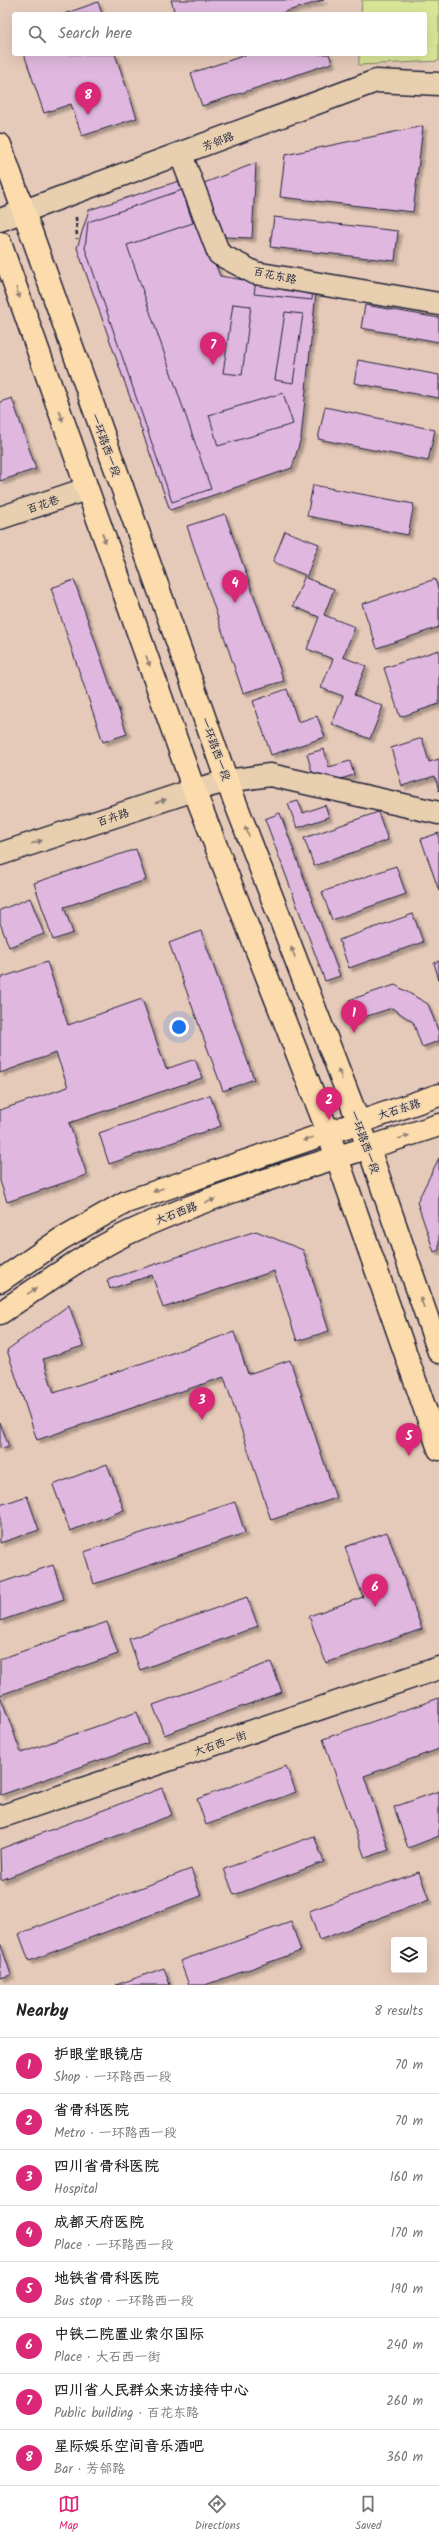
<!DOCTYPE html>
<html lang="en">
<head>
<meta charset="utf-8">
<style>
  body { margin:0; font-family:Kalam,"LXGW WenKai TC",sans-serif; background:#f2f2f2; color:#222 }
  .controls { position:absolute; right:12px; bottom:12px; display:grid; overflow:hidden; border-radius:4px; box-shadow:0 4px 16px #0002 }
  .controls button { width:36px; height:36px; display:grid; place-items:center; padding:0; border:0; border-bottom:1px solid #e0e0e0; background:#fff; color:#222; font:20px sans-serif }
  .you { position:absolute; left:179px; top:1027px; width:14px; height:14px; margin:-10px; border:3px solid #fff; border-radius:50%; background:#1a73e8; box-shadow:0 0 0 6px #1a73e833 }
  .badge { display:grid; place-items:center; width:26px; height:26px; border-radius:50%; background:#db2777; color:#fff; font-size:13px; font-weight:700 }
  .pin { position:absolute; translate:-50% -33px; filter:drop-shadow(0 1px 2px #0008) }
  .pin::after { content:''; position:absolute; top:21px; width:14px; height:12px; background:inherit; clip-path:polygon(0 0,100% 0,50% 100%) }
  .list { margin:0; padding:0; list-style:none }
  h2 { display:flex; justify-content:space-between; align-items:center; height:52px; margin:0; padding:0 16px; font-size:17px }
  h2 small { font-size:13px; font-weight:400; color:#767676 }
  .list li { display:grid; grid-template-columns:26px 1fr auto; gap:12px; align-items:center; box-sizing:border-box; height:56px; padding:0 16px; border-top:1px solid #e0e0e0 }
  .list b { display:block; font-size:15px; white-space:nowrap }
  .list p { margin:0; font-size:13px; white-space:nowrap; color:#767676 }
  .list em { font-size:13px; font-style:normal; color:#767676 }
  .icon { flex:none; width:22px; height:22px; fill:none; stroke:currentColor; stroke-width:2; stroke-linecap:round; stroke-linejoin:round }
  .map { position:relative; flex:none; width:439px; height:1985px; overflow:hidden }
  .search { position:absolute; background:#fff; box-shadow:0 4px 16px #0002; left:12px; right:12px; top:12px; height:44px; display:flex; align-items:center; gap:10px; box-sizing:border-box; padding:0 14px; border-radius:4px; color:#767676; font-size:15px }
  .sheet { height:500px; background:#fff }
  nav { display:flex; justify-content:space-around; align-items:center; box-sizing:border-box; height:56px; border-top:1px solid #e0e0e0; background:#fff; font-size:11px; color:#767676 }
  nav a { display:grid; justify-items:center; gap:2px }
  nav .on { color:#db2777 }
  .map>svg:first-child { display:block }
  .green { fill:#dae698; stroke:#7e846a }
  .building { fill:#e0b8df; stroke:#22223b; filter:url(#shadow) }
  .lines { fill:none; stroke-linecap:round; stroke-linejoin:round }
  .minor-casing { stroke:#22223b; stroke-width:25 }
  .major-casing { stroke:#22223b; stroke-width:25 }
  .path { stroke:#22223b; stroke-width:2.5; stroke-dasharray:4 3; stroke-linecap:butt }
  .minor { stroke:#e7cfaf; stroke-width:22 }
  .major { stroke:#fcdcac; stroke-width:22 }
  .oneway { fill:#8f7f74 }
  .oneway2 { fill:#847875 }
  .labels { text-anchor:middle; stroke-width:3; stroke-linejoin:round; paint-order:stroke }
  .street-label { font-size:11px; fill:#22223b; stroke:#e7cfaf }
</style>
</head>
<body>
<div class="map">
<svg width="439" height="1985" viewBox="0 0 439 1985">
  <defs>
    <filter id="shadow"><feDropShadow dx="3.5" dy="3.5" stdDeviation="1" flood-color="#0004"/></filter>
  </defs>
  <rect width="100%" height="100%" fill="#e6cab9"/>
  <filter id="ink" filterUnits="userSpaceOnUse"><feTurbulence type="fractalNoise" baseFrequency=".025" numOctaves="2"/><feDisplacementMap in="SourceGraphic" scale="8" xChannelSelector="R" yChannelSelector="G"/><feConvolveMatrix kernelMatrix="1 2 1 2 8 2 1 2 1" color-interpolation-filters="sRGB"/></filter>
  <g filter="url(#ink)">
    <polygon class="green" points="362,0 439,0 439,61 359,65 359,54 425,54 425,14 361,14"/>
    <g class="building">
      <polygon points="171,0 324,0 278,14 165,14 174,10"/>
      <polygon points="98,2 102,14 64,14"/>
      <polygon points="24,54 115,54 137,118 82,136 71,104 44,113"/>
      <polygon points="249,54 329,54 332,63 202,106 191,73"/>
      <polygon points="423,126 413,212 280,197 285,155"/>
      <polygon points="256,163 252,238 225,237 204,183"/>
      <polygon points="182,180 220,276 316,292 301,438 292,468 170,510 77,248 89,210"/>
      <polygon points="182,190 193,223 127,245 211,489 172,502 85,248 88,222"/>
      <polygon points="274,217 398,231 395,261 270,247"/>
      <polygon points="256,281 313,286 312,300 254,294"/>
      <polygon points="233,304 251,306 242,375 223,373"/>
      <polygon points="365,305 439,318 439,342 361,328"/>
      <polygon points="285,312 303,314 293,383 275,380"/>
      <polygon points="358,360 439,375 439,398 354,383"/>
      <polygon points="283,393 293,424 218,446 209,415"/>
      <polygon points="12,398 36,469 0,481 0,402"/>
      <polygon points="325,407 435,430 428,461 318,439"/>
      <polygon points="313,485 414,504 408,535 307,516"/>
      <polygon points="225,514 284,681 243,693 187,526"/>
      <polygon points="285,531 319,544 306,578 334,589 324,615 355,627 343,657 366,666 354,695 383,706 370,739 332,724 343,696 321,688 333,659 307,649 319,617 293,606 305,575 273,562"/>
      <polygon points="435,579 439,592 439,627 377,648 362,604"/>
      <polygon points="74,580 127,734 103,742 51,588"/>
      <polygon points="439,650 439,704 400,717 384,668"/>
      <polygon points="287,689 298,722 317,716 325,737 271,755 253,701"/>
      <polygon points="422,738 429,762 439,759 439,791 435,776 402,786 391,748"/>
      <polygon points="324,749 329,767 350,761 354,775 316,786 307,754"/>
      <polygon points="298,801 303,813 325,805 329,817 297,828 288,804"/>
      <polygon points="378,812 388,840 314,866 304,838"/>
      <polygon points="280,813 340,976 325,981 265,819"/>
      <polygon points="439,833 439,891 421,839"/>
      <polygon points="136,849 146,880 64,907 73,933 53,940 34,883"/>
      <polygon points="396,866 406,894 332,920 322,892"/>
      <polygon points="30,898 44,934 9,947 0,923 0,910"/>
      <polygon points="413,914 423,942 349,968 339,940"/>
      <polygon points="201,931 254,1079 223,1091 169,943"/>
      <polygon points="439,961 439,980 434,963"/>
      <polygon points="47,962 68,1025 142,999 166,1069 195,1059 202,1078 69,1123 87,1175 7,1202 0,1181 0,1110 68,1087 56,1053 0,1073 0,978"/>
      <polygon points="395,985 428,1004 439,1033 439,1041 422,1047 413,1022 392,1008 355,1020 349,1000"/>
      <polygon points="210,1095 221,1126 109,1164 99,1133"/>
      <polygon points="439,1158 439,1250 434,1252 417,1202"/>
      <polygon points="256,1231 303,1250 329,1331 297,1341 274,1271 163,1308 152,1275 110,1289 107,1280"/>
      <polygon points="69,1305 83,1346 43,1359 54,1393 234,1332 248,1374 290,1360 336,1498 271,1520 224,1377 37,1440 7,1350"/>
      <polygon points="0,1422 9,1447 0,1449"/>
      <polygon points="107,1464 124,1510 70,1531 53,1485"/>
      <polygon points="27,1496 39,1530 0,1543 0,1505"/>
      <polygon points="235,1502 245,1533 94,1584 84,1552"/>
      <polygon points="387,1532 422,1629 326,1663 309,1616 363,1597 345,1547"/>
      <polygon points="53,1565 64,1599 0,1621 0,1583"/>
      <polygon points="247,1597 258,1626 140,1670 129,1639"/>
      <polygon points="107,1622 118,1654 0,1695 21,1753 137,1712 148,1743 1,1795 0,1792 0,1659"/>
      <polygon points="271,1662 282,1692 164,1735 153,1705"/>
      <polygon points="439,1698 439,1749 364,1776 389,1850 365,1858 323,1739"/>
      <polygon points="286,1766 296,1792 206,1825 197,1799"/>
      <polygon points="162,1788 172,1815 1,1880 0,1849"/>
      <polygon points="439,1791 439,1836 408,1848 394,1807"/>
      <polygon points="314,1836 324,1862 234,1895 224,1869"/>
      <polygon points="191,1869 201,1896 29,1961 19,1934"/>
      <polygon points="419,1872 429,1900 319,1940 309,1911"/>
      <polygon points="291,1922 301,1951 205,1985 189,1985 180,1961"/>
      <polygon points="0,1942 11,1975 0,1978"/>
      <polygon points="164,1968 170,1985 116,1985"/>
    </g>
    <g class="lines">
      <g class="minor-casing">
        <g id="minor">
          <polyline points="181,155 219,254 255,273 439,304"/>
          <polyline points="0,220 376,81 439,84"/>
          <polyline points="0,518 86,489"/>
          <polyline points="0,854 194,790 227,781 270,775 439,813"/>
          <polyline points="0,1817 439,1668"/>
        </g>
      </g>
      <g class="major-casing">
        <g id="major">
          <polyline points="0,145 227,781 369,1149 439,1352"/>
          <polyline points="0,243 194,790 328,1132 439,1449"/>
          <polyline points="0,1281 61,1239 126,1202 439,1095"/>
          <path d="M0 1313C42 1285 83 1255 128 1233 225 1188 337 1159 439 1125"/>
        </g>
      </g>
      <polyline class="path" points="76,217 77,239"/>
      <use href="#minor" class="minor"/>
      <use href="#major" class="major"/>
    </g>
    <defs><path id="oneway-solid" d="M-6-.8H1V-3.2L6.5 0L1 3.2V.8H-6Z"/></defs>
    <g class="oneway">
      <use href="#oneway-solid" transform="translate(18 293) rotate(71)"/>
      <use href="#oneway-solid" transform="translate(61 416) rotate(71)"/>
      <use href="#oneway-solid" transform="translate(104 538) rotate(70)"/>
      <use href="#oneway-solid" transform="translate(148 661) rotate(70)"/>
      <use href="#oneway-solid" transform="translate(247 831) rotate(-111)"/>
      <use href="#oneway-solid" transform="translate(293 952) rotate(-111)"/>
      <use href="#oneway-solid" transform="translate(340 1074) rotate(-111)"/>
      <use href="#oneway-solid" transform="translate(404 1137) rotate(-18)"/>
      <use href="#oneway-solid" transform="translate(308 1139) rotate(161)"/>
      <use href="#oneway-solid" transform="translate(158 1190) rotate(160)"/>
      <use href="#oneway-solid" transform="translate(210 1201) rotate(-20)"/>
      <use href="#oneway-solid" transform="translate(32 1291) rotate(-34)"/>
      <use href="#oneway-solid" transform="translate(422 1302) rotate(-109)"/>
    </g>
    <g class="oneway2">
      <use href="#oneway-solid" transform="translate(161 801) rotate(-18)"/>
      <use href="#oneway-solid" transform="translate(37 842) rotate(-18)"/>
    </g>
  </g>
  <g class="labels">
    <g class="street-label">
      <text transform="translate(218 141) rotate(-21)" y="4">芳邻路</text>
      <text transform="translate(275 275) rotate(12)" y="4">百花东路</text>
      <text transform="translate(106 445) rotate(70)" y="4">一环路西一段</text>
      <text transform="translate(43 504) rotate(-18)" y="4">百花巷</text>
      <text transform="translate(216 749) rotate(70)" y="4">一环路西一段</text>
      <text transform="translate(113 817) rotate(-18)" y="4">百卉路</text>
      <text transform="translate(399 1109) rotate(-18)" y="4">大石东路</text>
      <text transform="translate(365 1142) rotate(70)" y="4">一环路西一段</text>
      <text transform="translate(176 1213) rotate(-21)" y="4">大石西路</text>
      <text transform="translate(220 1743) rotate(-19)" y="4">大石西一街</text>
    </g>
  </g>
</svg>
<div class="controls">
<button><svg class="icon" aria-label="layers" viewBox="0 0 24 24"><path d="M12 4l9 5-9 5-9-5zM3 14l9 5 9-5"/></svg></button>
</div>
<div class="you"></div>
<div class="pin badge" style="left:354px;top:1033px">1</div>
<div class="pin badge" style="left:329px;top:1120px">2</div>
<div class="pin badge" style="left:202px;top:1420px">3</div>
<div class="pin badge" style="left:235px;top:603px">4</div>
<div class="pin badge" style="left:409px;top:1456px">5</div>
<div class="pin badge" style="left:375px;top:1607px">6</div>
<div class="pin badge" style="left:213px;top:365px">7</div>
<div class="pin badge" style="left:88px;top:115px">8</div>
<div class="search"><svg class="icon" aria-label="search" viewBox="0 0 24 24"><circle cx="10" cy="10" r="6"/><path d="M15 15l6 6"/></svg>Search here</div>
</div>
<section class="sheet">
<h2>Nearby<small>8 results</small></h2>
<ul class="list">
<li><span class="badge">1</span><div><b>护眼堂眼镜店</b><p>Shop · 一环路西一段</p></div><em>70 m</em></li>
<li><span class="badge">2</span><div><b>省骨科医院</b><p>Metro · 一环路西一段</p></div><em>70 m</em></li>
<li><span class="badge">3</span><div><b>四川省骨科医院</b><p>Hospital</p></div><em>160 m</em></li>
<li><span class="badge">4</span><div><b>成都天府医院</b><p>Place · 一环路西一段</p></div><em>170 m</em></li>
<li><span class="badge">5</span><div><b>地铁省骨科医院</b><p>Bus stop · 一环路西一段</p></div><em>190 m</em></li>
<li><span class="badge">6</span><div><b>中铁二院置业索尔国际</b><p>Place · 大石西一街</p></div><em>240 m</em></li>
<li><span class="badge">7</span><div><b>四川省人民群众来访接待中心</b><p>Public building · 百花东路</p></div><em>260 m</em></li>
<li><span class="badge">8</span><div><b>星际娱乐空间音乐酒吧</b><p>Bar · 芳邻路</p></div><em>360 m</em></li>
</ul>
</section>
<nav>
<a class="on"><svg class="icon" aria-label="map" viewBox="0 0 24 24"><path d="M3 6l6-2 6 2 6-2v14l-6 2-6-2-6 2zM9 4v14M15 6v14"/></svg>Map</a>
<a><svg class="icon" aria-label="directions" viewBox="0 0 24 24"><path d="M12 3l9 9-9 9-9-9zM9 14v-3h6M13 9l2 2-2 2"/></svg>Directions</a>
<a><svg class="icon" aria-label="saved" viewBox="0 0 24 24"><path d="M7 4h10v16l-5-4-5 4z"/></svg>Saved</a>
</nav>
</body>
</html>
